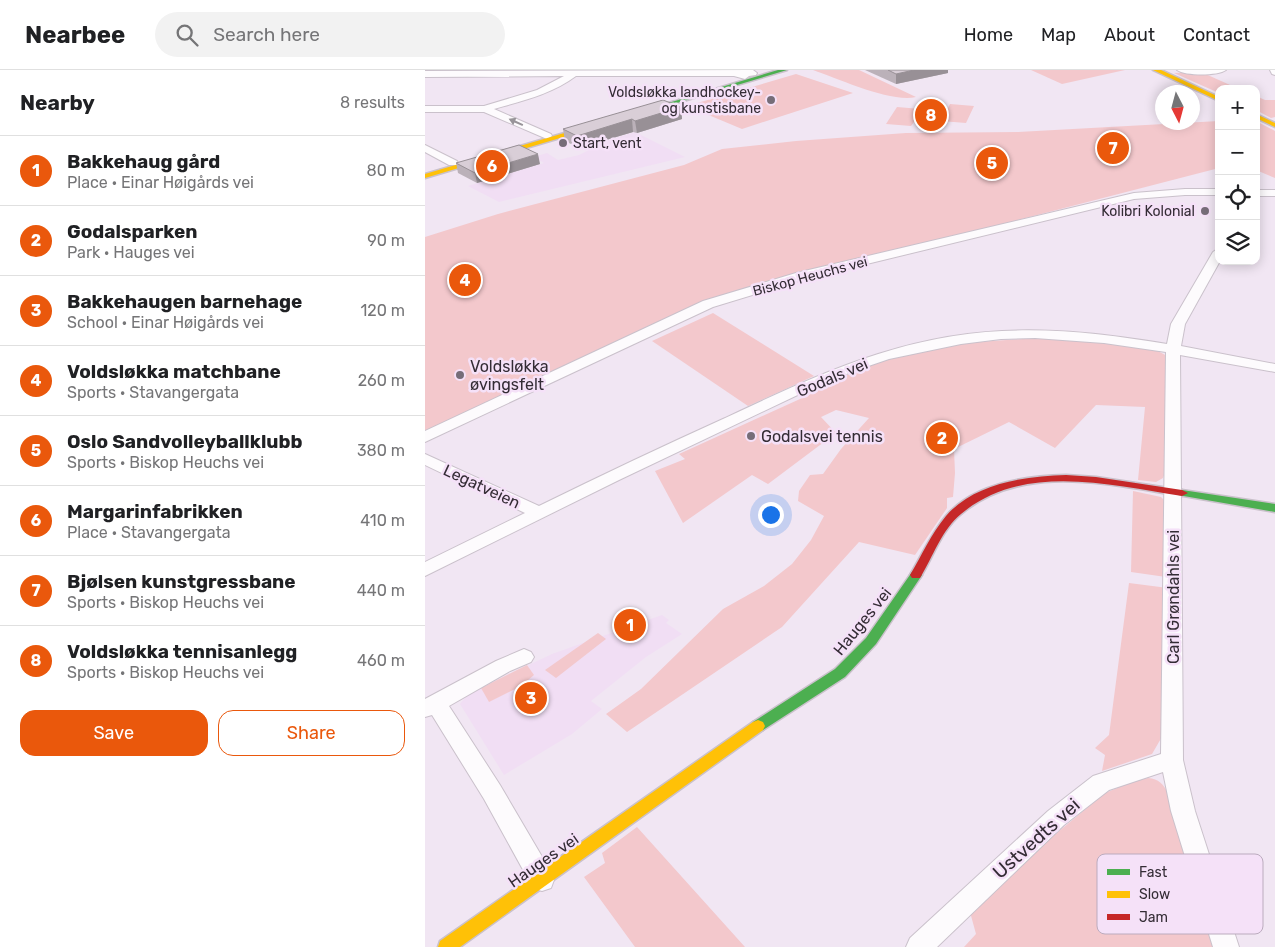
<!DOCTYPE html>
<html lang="en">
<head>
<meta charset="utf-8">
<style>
  body { margin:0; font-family:Rubik,sans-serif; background:#f2f2f2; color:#202124 }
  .controls { position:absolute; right:15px; top:15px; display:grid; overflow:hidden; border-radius:10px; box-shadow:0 2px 12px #0003 }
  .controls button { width:45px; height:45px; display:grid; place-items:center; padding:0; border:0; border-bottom:1px solid #e0e0e0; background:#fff; color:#202124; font:25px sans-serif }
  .compass { position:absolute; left:730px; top:15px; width:45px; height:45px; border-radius:50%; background:#fff; box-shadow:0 2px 12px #0003; rotate:174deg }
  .you { position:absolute; left:345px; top:444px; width:18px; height:18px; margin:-12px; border:4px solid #fff; border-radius:50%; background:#1a73e8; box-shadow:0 0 0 8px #1a73e833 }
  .badge { display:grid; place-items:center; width:32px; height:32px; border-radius:50%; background:#ea580c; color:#fff; font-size:16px; font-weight:700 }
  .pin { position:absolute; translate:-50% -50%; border:2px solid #fff; box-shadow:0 1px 5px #0006 }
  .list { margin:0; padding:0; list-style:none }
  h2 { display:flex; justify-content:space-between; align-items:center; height:65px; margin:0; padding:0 20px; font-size:21px }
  h2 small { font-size:16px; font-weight:400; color:#757577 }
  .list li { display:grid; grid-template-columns:32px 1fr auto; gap:15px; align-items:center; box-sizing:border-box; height:70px; padding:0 20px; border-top:1px solid #e0e0e0 }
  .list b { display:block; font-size:19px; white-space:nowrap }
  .list p { margin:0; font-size:16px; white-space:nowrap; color:#757577 }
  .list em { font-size:16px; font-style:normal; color:#757577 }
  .actions { display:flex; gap:10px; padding:15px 20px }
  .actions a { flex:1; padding:11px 0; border:1px solid #ea580c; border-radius:15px; text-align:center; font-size:18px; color:#ea580c }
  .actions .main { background:#ea580c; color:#fff }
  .icon { flex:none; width:28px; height:28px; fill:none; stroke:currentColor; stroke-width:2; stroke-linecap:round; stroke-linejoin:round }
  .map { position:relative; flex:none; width:850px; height:877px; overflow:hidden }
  header { display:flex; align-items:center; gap:30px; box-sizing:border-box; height:70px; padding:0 25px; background:#fff; border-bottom:1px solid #e0e0e0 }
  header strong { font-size:24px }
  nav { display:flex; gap:28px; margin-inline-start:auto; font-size:18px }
  .search { width:350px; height:45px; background:#f2f2f2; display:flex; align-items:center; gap:12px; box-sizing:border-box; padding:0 18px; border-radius:28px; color:#757577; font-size:19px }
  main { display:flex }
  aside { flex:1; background:#fff }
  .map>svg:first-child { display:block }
  .built { fill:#f1def4 }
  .green { fill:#f3c8cc }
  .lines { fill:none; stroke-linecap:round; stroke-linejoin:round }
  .street-casing { stroke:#cac1cb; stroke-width:2 }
  .fast-casing { stroke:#cac1cb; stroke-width:3 }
  .slow-casing { stroke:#cac1cb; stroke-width:3 }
  .jam-casing { stroke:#cac1cb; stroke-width:3 }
  .street { fill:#fdfbfd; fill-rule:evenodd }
  .fast { fill:#4caf50; fill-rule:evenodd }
  .slow { fill:#ffc107; fill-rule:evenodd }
  .jam { fill:#c62828; fill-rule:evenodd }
  .wall { fill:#bbb1b9 }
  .shaded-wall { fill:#989096 }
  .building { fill:#d9ced7; stroke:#989096 }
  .oneway { fill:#989499 }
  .poi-dot { fill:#766d78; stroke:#f5e1f8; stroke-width:2 }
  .labels { text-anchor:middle; stroke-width:5; stroke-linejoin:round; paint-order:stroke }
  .far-poi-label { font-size:14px; fill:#342c35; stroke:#f5e1f8; text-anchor:end }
  .far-street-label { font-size:14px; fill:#342c35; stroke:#f5e1f8 }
  .poi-label { font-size:16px; fill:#342c35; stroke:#f5e1f8; text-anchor:start }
  .street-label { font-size:16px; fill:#342c35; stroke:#f5e1f8 }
  .near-street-label { font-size:19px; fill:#342c35; stroke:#f5e1f8 }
  .key { fill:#f5e1f8; stroke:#bbabbe; stroke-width:1 }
  .key-label { font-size:14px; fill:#342c35 }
</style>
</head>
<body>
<header>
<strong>Nearbee</strong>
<div class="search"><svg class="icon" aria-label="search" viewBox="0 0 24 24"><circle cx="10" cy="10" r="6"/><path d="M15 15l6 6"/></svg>Search here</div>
<nav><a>Home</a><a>Map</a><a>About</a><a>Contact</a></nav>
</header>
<main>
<aside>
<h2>Nearby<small>8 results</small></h2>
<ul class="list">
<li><span class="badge">1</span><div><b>Bakkehaug gård</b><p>Place · Einar Høigårds vei</p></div><em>80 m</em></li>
<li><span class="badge">2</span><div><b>Godalsparken</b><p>Park · Hauges vei</p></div><em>90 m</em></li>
<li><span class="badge">3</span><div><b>Bakkehaugen barnehage</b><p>School · Einar Høigårds vei</p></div><em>120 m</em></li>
<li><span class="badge">4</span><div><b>Voldsløkka matchbane</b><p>Sports · Stavangergata</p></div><em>260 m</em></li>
<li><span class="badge">5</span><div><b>Oslo Sandvolleyballklubb</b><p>Sports · Biskop Heuchs vei</p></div><em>380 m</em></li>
<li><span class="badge">6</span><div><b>Margarinfabrikken</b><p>Place · Stavangergata</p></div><em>410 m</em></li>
<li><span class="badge">7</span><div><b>Bjølsen kunstgressbane</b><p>Sports · Biskop Heuchs vei</p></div><em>440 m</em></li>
<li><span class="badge">8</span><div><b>Voldsløkka tennisanlegg</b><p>Sports · Biskop Heuchs vei</p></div><em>460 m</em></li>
</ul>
<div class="actions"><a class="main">Save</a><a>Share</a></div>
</aside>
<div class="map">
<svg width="850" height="877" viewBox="0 0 850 877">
  <rect width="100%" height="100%" fill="#f1e6f3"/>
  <g class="built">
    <polygon points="210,62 260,87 74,132 43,116 119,93 109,87 122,83 133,90 154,85 166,79 163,76"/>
    <polygon points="237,545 244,550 241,553 257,564 221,587 166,631 177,639 147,664 79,705 35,634 44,623 127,584"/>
  </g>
  <g class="green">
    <path d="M434 0 491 27C466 33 414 9 388 0Z"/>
    <polygon points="606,0 700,0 637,14"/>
    <polygon points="776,2 814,19 794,19 794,23 749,3"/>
    <polygon points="371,4 428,23 317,59 262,36"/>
    <polygon points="831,26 840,30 850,30 850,47 846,48 831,40"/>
    <polygon points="525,34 549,36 541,53 516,51 514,55 489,52 486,56 461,54 472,37 496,39 498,36 523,38"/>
    <polygon points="794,51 794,98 392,202 283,235 0,363 0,167 73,144 259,95 297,79 371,71 481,63 593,62"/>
    <polygon points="831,51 850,61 850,108 831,100"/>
    <polygon points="288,243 389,306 323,336 227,271"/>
    <polygon points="612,268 650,269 731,280 742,286 740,403 738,408 731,412 713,410 720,337 671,335 630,378 584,352 529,379 530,403 528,427 522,428 522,438 490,485 434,472 357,557 202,662 181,644 216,619 298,539 339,516 367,494 386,470 399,446 373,431 374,421 385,405 398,404 416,379 444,348 411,340 396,347 411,363 343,414 327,405 258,453 230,401 260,389 254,384 386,324 383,321 459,290 537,273"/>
    <polygon points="708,421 736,427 740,431 741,507 706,502"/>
    <polygon points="704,513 743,518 738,665 727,684 677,701 680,685 670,678 684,665"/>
    <polygon points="173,563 181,569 131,608 120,600"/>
    <polygon points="102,595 109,605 96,616 64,632 56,618"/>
    <path d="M723 708C734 709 738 714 743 723L788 877H539L551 864 545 842 610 781 680 723 707 712Z"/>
    <polygon points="212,757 320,877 210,877 159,807 180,793 177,783"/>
  </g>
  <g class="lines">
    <g class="street-casing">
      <g id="street">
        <path d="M328 0 332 3 331 5 324 6 320 9 309 6H151C127 24 97 31 69 39L126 64 127 66 122 69 59 42H0V36H59L112 20 139 6 0 7V1Z"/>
        <path d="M752 0H801C793 6 760 6 752 0Z"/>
        <polygon points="845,0 850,0 850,5 847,4"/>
        <polygon points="0,75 32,91 33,93 32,95 24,95 0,82"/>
        <polygon points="760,119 794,119 794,125 760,125 709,129 380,209 288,237 0,372 0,361 278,231 371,203 709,123"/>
        <rect x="831" y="120" width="19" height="6"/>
        <path d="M794 178 795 191 760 254 756 276 850 294V302L755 285 758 690 770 741 814 877H788L746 741 738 702 684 720 639 755 512 877H481L485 868 623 741 668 706 736 684 741 282 679 273 610 268 576 269 536 274 464 289 426 302 381 321 194 410 0 506V492L100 443 0 395V384L114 436C175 406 236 377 298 349 390 306 473 266 577 261 632 258 687 265 742 274L746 254 788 182Z"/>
        <polygon points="99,579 106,582 109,587 106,592 85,601 24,636 75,715 126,802 129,810 126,818 117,821 108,818 59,729 7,645 0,647 0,629 71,591"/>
      </g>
    </g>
    <g class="fast-casing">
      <g id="fast">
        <polygon points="353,0 362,0 215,44 210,43"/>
        <polygon points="757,420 850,434 850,442 753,425 751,423 753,421"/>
        <polygon points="491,501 495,502 497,505 451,574 420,607 338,660 333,662 328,660 326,656 328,652 410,599 441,568 487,502"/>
      </g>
    </g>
    <g class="slow-casing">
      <g id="slow">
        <polygon points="728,0 736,0 794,27 794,31"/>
        <polygon points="831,44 850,53 850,57 831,48"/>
        <polygon points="170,54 173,56 172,57 0,108 0,104"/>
        <polygon points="333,650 338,652 340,656 338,660 35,877 13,877 15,871 328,652"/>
      </g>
    </g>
    <g class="jam-casing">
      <path id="jam" d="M641 405 671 407 757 420 763 423 757 426C685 415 598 392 536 444 517 459 508 487 495 508H487L485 505C497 485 506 464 521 446 549 413 601 406 641 405Z"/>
    </g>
    <use href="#street" class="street"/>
    <use href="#fast" class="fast"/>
    <use href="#slow" class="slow"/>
    <use href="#jam" class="jam"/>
  </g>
  <g class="wall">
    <polygon points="440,0 523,0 523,3 471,14"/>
    <polygon points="256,37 257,49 212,63 208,62 154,78 140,71 138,59"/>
    <polygon points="31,93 115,94 52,113 33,103"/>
  </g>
  <g class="shaded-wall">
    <polygon points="489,0 523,0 523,3 471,14 471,4"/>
    <polygon points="256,37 257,49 212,63 210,51"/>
    <polygon points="207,49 208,62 154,78 152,66"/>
    <polygon points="113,84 115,94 52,113 50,103"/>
  </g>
  <g class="building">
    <polygon points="463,0 489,0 471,4"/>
    <polygon points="238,30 256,37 210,51 207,49 152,66 138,59"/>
    <polygon points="94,75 113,84 50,103 31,93"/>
  </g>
  <defs><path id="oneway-solid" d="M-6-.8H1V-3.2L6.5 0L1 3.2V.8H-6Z" transform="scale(1.25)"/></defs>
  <use class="oneway" href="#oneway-solid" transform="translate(91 52) rotate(-156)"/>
  <g class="poi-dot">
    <circle cx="346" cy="30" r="5"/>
    <circle cx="138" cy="73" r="5"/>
    <circle cx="780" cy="141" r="5"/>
    <circle cx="35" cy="305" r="5"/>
    <circle cx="326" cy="366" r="5"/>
  </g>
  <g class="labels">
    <g class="far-poi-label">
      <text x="336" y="27">Voldsløkka landhockey-<tspan x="336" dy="16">og kunstisbane</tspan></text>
      <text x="148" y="78" text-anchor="start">Start, vent</text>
      <text x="770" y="146">Kolibri Kolonial</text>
    </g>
    <g class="far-street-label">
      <text transform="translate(385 206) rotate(-15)" y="5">Biskop Heuchs vei</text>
    </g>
    <g class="poi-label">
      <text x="45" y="302">Voldsløkka<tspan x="45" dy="18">øvingsfelt</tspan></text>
      <text x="336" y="372">Godalsvei tennis</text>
    </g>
    <g class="street-label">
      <text transform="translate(407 307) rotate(-23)" y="6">Godals vei</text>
      <text transform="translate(57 416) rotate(25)" y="6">Legatveien</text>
      <text transform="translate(748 527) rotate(-90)" y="6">Carl Grøndahls vei</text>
      <text transform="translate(437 551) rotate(-51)" y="6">Hauges vei</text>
      <text transform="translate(118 790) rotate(-35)" y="6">Hauges vei</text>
    </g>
    <g class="near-street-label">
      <text transform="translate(611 768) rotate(-42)" y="7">Ustvedts vei</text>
    </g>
  </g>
  <rect x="672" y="784" width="166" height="80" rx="8" class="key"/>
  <rect x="682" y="799" width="23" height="6" fill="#4caf50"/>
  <rect x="682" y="821" width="23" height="7" fill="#ffc107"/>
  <rect x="682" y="844" width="23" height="6" fill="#c62828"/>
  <g class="key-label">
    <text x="714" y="807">Fast</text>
    <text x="714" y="829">Slow</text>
    <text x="714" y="852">Jam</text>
  </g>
</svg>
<div class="controls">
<button>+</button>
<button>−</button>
<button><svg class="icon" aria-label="locate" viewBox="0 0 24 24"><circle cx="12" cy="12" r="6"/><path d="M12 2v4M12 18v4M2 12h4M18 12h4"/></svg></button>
<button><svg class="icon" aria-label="layers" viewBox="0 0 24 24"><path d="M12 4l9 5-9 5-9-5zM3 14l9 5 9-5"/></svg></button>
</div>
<svg class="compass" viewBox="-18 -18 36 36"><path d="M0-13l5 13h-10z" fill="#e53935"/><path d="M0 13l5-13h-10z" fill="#757577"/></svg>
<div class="you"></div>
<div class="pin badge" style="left:205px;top:555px">1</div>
<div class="pin badge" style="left:517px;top:368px">2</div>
<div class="pin badge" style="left:106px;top:628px">3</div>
<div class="pin badge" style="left:40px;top:210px">4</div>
<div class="pin badge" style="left:567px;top:93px">5</div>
<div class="pin badge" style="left:67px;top:96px">6</div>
<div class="pin badge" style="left:688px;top:78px">7</div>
<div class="pin badge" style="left:506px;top:45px">8</div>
</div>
</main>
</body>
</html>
